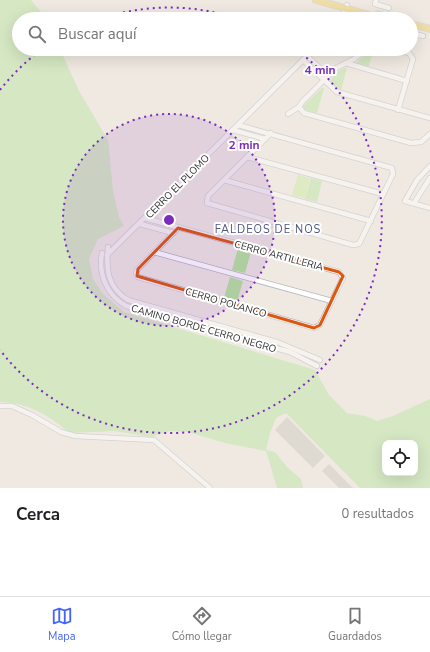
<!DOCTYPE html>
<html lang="es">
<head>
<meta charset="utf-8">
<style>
  body { margin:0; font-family:"Nunito Sans",sans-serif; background:#f2f2f2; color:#202124 }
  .controls { position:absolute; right:12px; bottom:12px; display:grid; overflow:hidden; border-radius:8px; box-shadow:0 4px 16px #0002 }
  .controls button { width:36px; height:36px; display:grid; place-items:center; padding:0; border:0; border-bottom:1px solid #e0e0e0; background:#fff; color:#202124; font:20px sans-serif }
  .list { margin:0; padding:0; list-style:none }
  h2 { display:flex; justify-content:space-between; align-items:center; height:52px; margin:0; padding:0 16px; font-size:17px }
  h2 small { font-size:13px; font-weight:400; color:#757577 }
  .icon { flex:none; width:22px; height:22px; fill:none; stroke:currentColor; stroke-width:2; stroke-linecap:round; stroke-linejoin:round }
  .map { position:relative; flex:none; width:430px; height:488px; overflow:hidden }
  .search { position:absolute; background:#fff; box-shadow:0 4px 16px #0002; left:12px; right:12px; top:12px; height:44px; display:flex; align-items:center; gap:10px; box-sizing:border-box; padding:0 14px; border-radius:22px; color:#757577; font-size:15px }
  .sheet { height:108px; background:#fff }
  nav { display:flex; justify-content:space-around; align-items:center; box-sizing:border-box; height:56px; border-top:1px solid #e0e0e0; background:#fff; font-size:11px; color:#757577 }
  nav a { display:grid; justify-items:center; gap:2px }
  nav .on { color:#4264fb }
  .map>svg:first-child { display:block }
  .green { fill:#b6e59e; fill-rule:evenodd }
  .pitch { fill:#c9ec9a }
  .building { fill:#cbc7bf }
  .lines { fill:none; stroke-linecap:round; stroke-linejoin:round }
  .minor-casing { stroke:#b4b7c1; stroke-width:6 }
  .major-casing { stroke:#c9c9c9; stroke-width:8 }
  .minor { stroke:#fff; stroke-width:4.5 }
  .major { stroke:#f2d163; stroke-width:6 }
  .marked { fill:none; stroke:#df570e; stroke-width:3; stroke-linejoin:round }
  .ring { fill:none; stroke:#7b2cbf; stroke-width:2; stroke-dasharray:2 4 }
  .labels { text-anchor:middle; stroke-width:4; stroke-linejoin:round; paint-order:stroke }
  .street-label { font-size:10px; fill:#2e2e2e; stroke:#fff }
  .neighbourhood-label { font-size:11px; letter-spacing:1px; fill:#4d5680; stroke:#fff }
  .centre { fill:#7b2cbf; stroke:#fff; stroke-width:2 }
  .ring-label { font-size:12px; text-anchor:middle; font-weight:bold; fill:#7b2cbf; stroke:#fff; stroke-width:4; stroke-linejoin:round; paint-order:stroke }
</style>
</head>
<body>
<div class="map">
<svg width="430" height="488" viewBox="0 0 430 488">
  <rect width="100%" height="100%" fill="#efe9e1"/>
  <g class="green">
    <path d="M0 0H31L46 18 19 19V49H60L79 91 108 140 113 191 119 217 124 226 98 239 89 259 93 279 103 294 124 312 315 370 329 395 347 413 365 416 377 421 393 416 430 399V488H360L286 413 276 418 270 433 266 450 275 452 287 467 301 479 303 488H277L266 451 225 443 188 432 169 431 152 437 114 431 69 433C51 416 26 402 0 402ZM385 443H415V473H385Z"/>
    <polygon points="371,49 374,49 368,68 355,64"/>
    <path d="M347 68 341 90 329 82C334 75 338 69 347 68Z"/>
    <polygon points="322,88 324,88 317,113 305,110 303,106"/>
    <polygon points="311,178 322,181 317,202 305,199"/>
    <polygon points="238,248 251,252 245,273 232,270"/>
    <polygon points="230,277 243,281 237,302 224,298"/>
  </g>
  <polygon class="pitch" points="298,175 310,178 305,198 292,195"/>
  <g class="building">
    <polygon points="287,417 325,456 313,468 275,430"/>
    <polygon points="329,464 353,488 339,488 322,471"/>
  </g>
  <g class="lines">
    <g class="minor-casing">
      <g id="minor">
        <polyline points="376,0 375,4 389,8"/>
        <polyline points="345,14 362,19"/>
        <polyline points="342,19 347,5"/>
        <polyline points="411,33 423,36"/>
        <polyline points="394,49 409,53 413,59 398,110"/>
        <polyline points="307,56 328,76"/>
        <polyline points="303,60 337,92 430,118"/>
        <polyline points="346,63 407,81"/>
        <polyline points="299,107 304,113 411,143 421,142 430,134"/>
        <polyline points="288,114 299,107 302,102 336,68 354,59 366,49"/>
        <polyline points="238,125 392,168 393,174 359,244 353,245 207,203 208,196 271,133"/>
        <polyline points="233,130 265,139"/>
        <polyline points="247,157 383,194"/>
        <polyline points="430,166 417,180 405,201 430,208"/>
        <polyline points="224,180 371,221"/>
        <polyline points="414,203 430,178"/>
        <polyline points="145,218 339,272 343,278 320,325 314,328 138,277 136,274 137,270 178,228"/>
        <polyline points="140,224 173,233"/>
        <path d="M108 247C106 269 107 287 128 300L277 342 320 360"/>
        <polyline points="154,252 332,301"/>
        <path d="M102 253C98 275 107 295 126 306L290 352 317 366"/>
        <polyline points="107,255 314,49"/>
        <polyline points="0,406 12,406 32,415 61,432 75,436 154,440 210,488"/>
      </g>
    </g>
    <g class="major-casing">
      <g id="major">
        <polyline points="316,0 383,19"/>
        <polyline points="378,14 394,19"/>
        <polyline points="411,24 430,29"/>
      </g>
    </g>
    <use href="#minor" class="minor"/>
    <use href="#major" class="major"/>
  </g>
  <path d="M0 0H430V488H0ZM178 228 339 272 343 276 320 325 314 328 137 276 138 269Z" fill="#efe9e1" fill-opacity=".55" fill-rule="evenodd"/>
  <path class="marked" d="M178 228 339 272 343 276 320 325 314 328 137 276 138 269Z"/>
  <circle cx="169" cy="220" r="106" fill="#7b2cbf" fill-opacity=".12"/>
  <g class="ring">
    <circle cx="169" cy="220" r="106"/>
    <path d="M0 90A213 213 0 0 1 41 50M100 19A213 213 0 0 1 238 19M297 50A213 213 0 1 1 0 350"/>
  </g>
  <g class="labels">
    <g class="street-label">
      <text transform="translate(177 186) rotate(-45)" y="4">CERRO EL PLOMO</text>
      <text transform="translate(279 255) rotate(15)" y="4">CERRO ARTILLERIA</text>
      <text transform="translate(226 302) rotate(16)" y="4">CERRO POLANCO</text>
      <text transform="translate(204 328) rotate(16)" y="4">CAMINO BORDE CERRO NEGRO</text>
    </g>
    <g class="neighbourhood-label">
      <text x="268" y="233">FALDEOS DE NOS</text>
    </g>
  </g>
  <circle cx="169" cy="220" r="6" class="centre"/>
  <g class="ring-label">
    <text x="320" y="74">4 min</text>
    <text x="244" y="149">2 min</text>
  </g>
</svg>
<div class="controls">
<button><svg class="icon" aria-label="locate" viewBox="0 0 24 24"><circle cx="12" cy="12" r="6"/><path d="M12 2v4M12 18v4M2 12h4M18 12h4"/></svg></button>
</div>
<div class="search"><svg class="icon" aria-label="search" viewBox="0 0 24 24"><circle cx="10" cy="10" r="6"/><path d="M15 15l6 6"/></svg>Buscar aquí</div>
</div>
<section class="sheet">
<h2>Cerca<small>0 resultados</small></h2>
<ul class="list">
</ul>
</section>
<nav>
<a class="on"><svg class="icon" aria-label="map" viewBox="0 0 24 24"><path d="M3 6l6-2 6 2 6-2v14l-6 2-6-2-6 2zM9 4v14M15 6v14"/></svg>Mapa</a>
<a><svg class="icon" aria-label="directions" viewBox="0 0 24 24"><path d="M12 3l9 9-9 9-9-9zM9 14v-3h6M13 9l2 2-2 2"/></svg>Cómo llegar</a>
<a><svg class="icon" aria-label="saved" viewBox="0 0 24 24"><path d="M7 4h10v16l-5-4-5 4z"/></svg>Guardados</a>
</nav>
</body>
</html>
